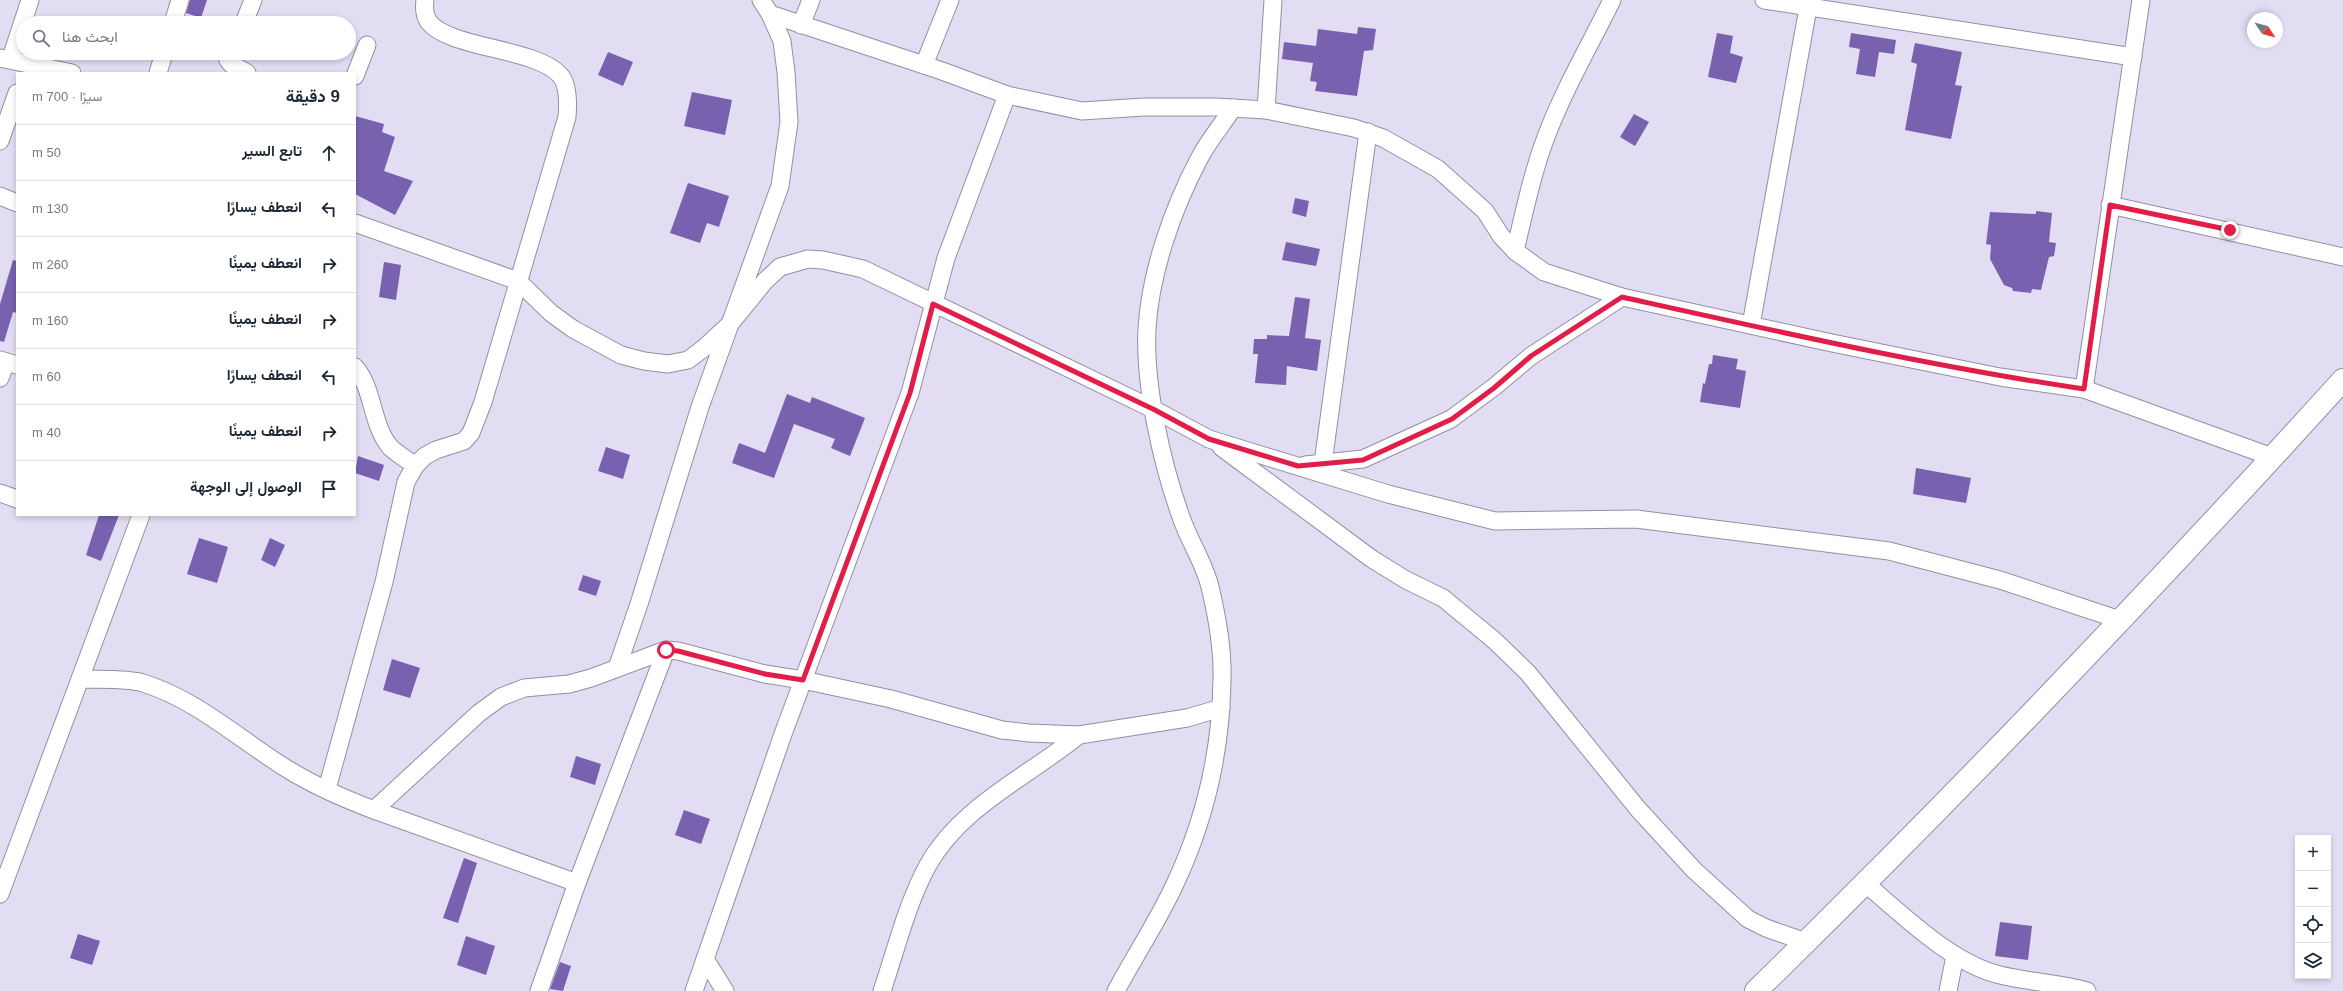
<!DOCTYPE html>
<html lang="ar">
<head>
<meta charset="utf-8">
<style>
  body { margin:0; font-family:Arial,Vazirmatn,sans-serif; background:#f2f2f3; color:#1f2937; direction:rtl }
  .controls { position:absolute; right:12px; bottom:12px; display:grid; overflow:hidden; border-radius:0px; box-shadow:0 2px 6px #0003 }
  .controls button { width:36px; height:36px; display:grid; place-items:center; padding:0; border:0; border-bottom:1px solid #e0e1e3; background:#fff; color:#1f2937; font:20px sans-serif }
  .compass { position:absolute; left:2247px; top:12px; width:36px; height:36px; border-radius:50%; background:#fff; box-shadow:0 2px 6px #0003; rotate:125deg }
  .stop { position:absolute; width:12px; height:12px; margin:-9px; border:3px solid #e11d48; border-radius:50%; background:#fff }
  .stop.end { background:#e11d48; border-color:#fff; box-shadow:0 1px 4px #0008 }
  .list { margin:0; padding:0; list-style:none }
  h2 { display:flex; justify-content:space-between; align-items:center; height:52px; margin:0; padding:0 16px; font-size:17px }
  h2 small { font-size:13px; font-weight:400; color:#747a83 }
  .list li { display:grid; grid-template-columns:26px 1fr auto; gap:12px; align-items:center; box-sizing:border-box; height:56px; padding:0 16px; border-top:1px solid #e0e1e3 }
  .list b { display:block; font-size:15px; white-space:nowrap }
  .list em { font-size:13px; font-style:normal; color:#747a83 }
  .icon { flex:none; width:22px; height:22px; fill:none; stroke:currentColor; stroke-width:2; stroke-linecap:round; stroke-linejoin:round }
  .map { position:relative; flex:none; width:2343px; height:991px; overflow:hidden; direction:ltr }
  .search { position:absolute; background:#fff; box-shadow:0 2px 6px #0003; left:16px; top:16px; width:340px; height:44px; display:flex; align-items:center; gap:10px; box-sizing:border-box; padding:0 14px; border-radius:22px; color:#747a83; font-size:15px }
  .panel { position:absolute; background:#fff; box-shadow:0 2px 6px #0003; left:16px; top:72px; width:340px; height:444px; border-radius:0px; direction:rtl }
  .map>svg:first-child { display:block }
  .building { fill:#7861af }
  .lines { fill:none; stroke-linecap:round; stroke-linejoin:round }
  .minor-casing { stroke:#938fa3; stroke-width:19 }
  .tertiary-casing { stroke:#938fa3; stroke-width:24 }
  .minor { stroke:#fff; stroke-width:17 }
  .tertiary { stroke:#fff; stroke-width:22 }
  .route { stroke:#e11d48; stroke-width:5 }
</style>
</head>
<body>
<div class="map">
<svg width="2343" height="991" viewBox="0 0 2343 991">
  <rect width="100%" height="100%" fill="#e2ddf3"/>
  <g class="building">
    <polygon points="190,0 207,0 201,18 186,13"/>
    <polygon points="1358,27 1376,29 1373,50 1364,51 1357,96 1315,91 1317,82 1310,81 1313,63 1282,59 1284,42 1316,46 1318,29 1357,34"/>
    <polygon points="1717,33 1733,36 1730,53 1743,57 1736,83 1708,77"/>
    <polygon points="1851,33 1896,40 1894,54 1879,52 1875,77 1856,74 1860,49 1849,47"/>
    <polygon points="1915,43 1962,52 1955,85 1962,86 1951,139 1905,130 1917,64 1911,62"/>
    <polygon points="608,52 633,62 623,86 598,75"/>
    <polygon points="692,92 732,100 725,135 684,126"/>
    <polygon points="1634,114 1649,122 1635,146 1620,137"/>
    <polygon points="355,116 384,124 382,132 395,137 384,171 413,181 395,215 355,194"/>
    <polygon points="688,183 729,196 719,227 707,223 700,243 670,233"/>
    <polygon points="1295,198 1309,201 1306,217 1292,213"/>
    <polygon points="2036,211 2052,213 2049,242 2056,243 2054,256 2049,257 2041,290 2032,289 2031,293 2013,291 2012,288 2004,285 1990,259 1991,245 1986,244 1990,212 2036,214"/>
    <polygon points="1286,242 1320,249 1316,266 1282,260"/>
    <polygon points="13,260 17,261 17,313 13,312 4,342 0,341 0,304"/>
    <polygon points="384,262 401,265 396,300 379,297"/>
    <polygon points="1295,297 1310,299 1305,338 1321,340 1317,371 1287,366 1286,385 1255,383 1258,354 1253,354 1254,339 1267,339 1267,335 1289,336"/>
    <polygon points="1713,355 1738,359 1736,369 1746,371 1740,408 1700,402 1703,383 1705,384 1709,364 1712,364"/>
    <polygon points="787,394 810,403 812,397 865,418 850,456 831,448 835,439 794,424 774,478 732,463 739,443 765,453"/>
    <polygon points="606,447 630,455 623,479 598,471"/>
    <polygon points="358,456 384,465 379,481 355,473"/>
    <polygon points="1916,468 1971,478 1966,503 1913,494"/>
    <polygon points="99,515 119,515 101,561 86,555"/>
    <polygon points="199,538 228,547 217,583 187,574"/>
    <polygon points="270,538 285,545 275,567 261,560"/>
    <polygon points="583,575 601,581 596,596 578,590"/>
    <polygon points="392,659 420,668 410,698 383,690"/>
    <polygon points="576,756 601,764 595,785 570,777"/>
    <polygon points="684,810 710,819 701,844 675,835"/>
    <polygon points="464,858 477,863 458,923 443,918"/>
    <polygon points="2000,922 2032,926 2028,960 1995,956"/>
    <polygon points="78,934 100,941 92,965 70,958"/>
    <polygon points="466,936 495,946 486,975 457,965"/>
    <polygon points="560,962 571,966 563,991 550,989"/>
  </g>
  <g class="lines">
    <g class="minor-casing">
      <g id="minor">
        <polyline points="1764,0 2133,57"/>
        <polyline points="770,14 942,71 1007,95 1082,111 1144,107 1216,107 1266,110 1354,128 1383,138 1438,169 1485,211 1501,236 1515,251 1544,272 1622,297 1832,343 2000,377 2084,389 2272,457"/>
        <polyline points="173,23 180,0"/>
        <polyline points="244,23 253,0"/>
        <polyline points="801,25 811,0"/>
        <polyline points="230,53 228,60 231,64 247,73"/>
        <polyline points="0,58 72,73"/>
        <polyline points="11,58 30,0"/>
        <polyline points="924,65 950,0"/>
        <polyline points="158,73 164,53"/>
        <polyline points="355,76 367,45"/>
        <polyline points="1266,110 1273,0"/>
        <polyline points="0,141 17,93"/>
        <polyline points="0,196 17,203"/>
        <polyline points="2110,205 2343,257"/>
        <polyline points="355,223 518,281 551,313 573,329 621,355 644,361 668,364 688,360 704,348 730,324 765,281 780,267 808,259 823,260 863,269 1155,410 1209,439 1388,494 1495,521 1636,519 1889,551 2000,580 2120,620"/>
        <path d="M1515 251C1524 213 1532 174 1546 137 1564 89 1590 45 1612 0"/>
        <polyline points="1751,325 1808,8"/>
        <polyline points="0,360 17,365"/>
        <path d="M355 367C374 389 371 424 390 447 397 454 408 460 415 466"/>
        <polyline points="0,378 6,362"/>
        <polyline points="2084,389 2141,0"/>
        <polyline points="1221,447 1372,559 1406,580 1443,598 1495,641 1528,673 1638,809 1694,870 1748,919 1766,928 1806,942"/>
        <polyline points="1323,463 1368,132"/>
        <polyline points="1305,465 1363,459 1451,419 1494,387 1531,356 1622,297"/>
        <polyline points="0,493 17,499"/>
        <polyline points="617,668 639,604 700,407 780,186 789,122 786,72 782,41 770,14 761,0"/>
        <path d="M80 679C98 680 126 678 143 683 198 700 241 741 289 770 315 786 345 799 374 810L479 713 501 697 524 688 569 684 591 678 666 650 678 651 765 674 803 680 891 699 1002 730 1029 733 1079 735 1187 718 1221 708"/>
        <path d="M327 789 384 582 406 482 415 466 425 456 436 450 464 441 471 433 483 402 567 117C568 105 569 85 560 75 534 47 448 49 428 21 424 14 424 7 425 0"/>
        <polyline points="374,810 577,883"/>
        <path d="M1866 884C1904 916 1951 963 2000 975 2028 982 2059 983 2087 991"/>
        <polyline points="0,894 141,515"/>
        <polyline points="705,959 725,991"/>
        <polyline points="539,991 577,883 666,650"/>
        <polyline points="694,991 783,734 910,393 946,258 1007,95"/>
        <path d="M882 991C896 950 907 903 928 865 961 806 1029 776 1079 735"/>
        <path d="M1116 991C1135 955 1158 921 1175 884 1205 820 1221 750 1222 680 1223 650 1217 616 1210 587 1204 562 1189 541 1181 517 1162 464 1144 385 1147 329 1150 273 1173 208 1199 159 1208 141 1222 125 1233 108"/>
        <polyline points="1948,991 1955,956"/>
      </g>
    </g>
    <g class="tertiary-casing">
      <path id="tertiary" d="M1756 991C1958 794 2153 589 2343 380"/>
    </g>
    <use href="#minor" class="minor"/>
    <use href="#tertiary" class="tertiary"/>
  </g>
  <g class="lines">
    <path class="route" d="M666 650 678 651 765 674 803 680 910 393 933 304 1155 410 1209 439 1298 466 1363 460 1452 419 1494 388 1531 356 1622 297C1775 331 1929 366 2084 389L2110 205 2230 230"/>
  </g>
</svg>
<div class="controls">
<button>+</button>
<button>−</button>
<button><svg class="icon" aria-label="locate" viewBox="0 0 24 24"><circle cx="12" cy="12" r="6"/><path d="M12 2v4M12 18v4M2 12h4M18 12h4"/></svg></button>
<button><svg class="icon" aria-label="layers" viewBox="0 0 24 24"><path d="M12 4l9 5-9 5-9-5zM3 14l9 5 9-5"/></svg></button>
</div>
<svg class="compass" viewBox="-18 -18 36 36"><path d="M0-13l5 13h-10z" fill="#e53935"/><path d="M0 13l5-13h-10z" fill="#747a83"/></svg>
<div class="stop" style="left:666px;top:650px"></div>
<div class="stop end" style="left:2230px;top:230px"></div>
<div class="search"><svg class="icon" aria-label="search" viewBox="0 0 24 24"><circle cx="10" cy="10" r="6"/><path d="M15 15l6 6"/></svg>ابحث هنا</div>
<section class="panel">
<h2>9 دقيقة<small>سيرًا · 700 m</small></h2>
<ul class="list">
<li><svg class="icon" aria-label="ahead" viewBox="0 0 24 24"><path d="M12 20V5M6 11l6-6 6 6"/></svg><div><b>تابع السير</b></div><em>50 m</em></li>
<li><svg class="icon" aria-label="left" viewBox="0 0 24 24"><path d="M17 20v-9H6M10 6l-5 5 5 5"/></svg><div><b>انعطف يسارًا</b></div><em>130 m</em></li>
<li><svg class="icon" aria-label="right" viewBox="0 0 24 24"><path d="M7 20v-9h11M14 6l5 5-5 5"/></svg><div><b>انعطف يمينًا</b></div><em>260 m</em></li>
<li><svg class="icon" aria-label="right" viewBox="0 0 24 24"><path d="M7 20v-9h11M14 6l5 5-5 5"/></svg><div><b>انعطف يمينًا</b></div><em>160 m</em></li>
<li><svg class="icon" aria-label="left" viewBox="0 0 24 24"><path d="M17 20v-9H6M10 6l-5 5 5 5"/></svg><div><b>انعطف يسارًا</b></div><em>60 m</em></li>
<li><svg class="icon" aria-label="right" viewBox="0 0 24 24"><path d="M7 20v-9h11M14 6l5 5-5 5"/></svg><div><b>انعطف يمينًا</b></div><em>40 m</em></li>
<li><svg class="icon" aria-label="arrive" viewBox="0 0 24 24"><path d="M6 21V4h12l-3 4 3 4H6"/></svg><div><b>الوصول إلى الوجهة</b></div></li>
</ul>
</section>
</div>
</body>
</html>
